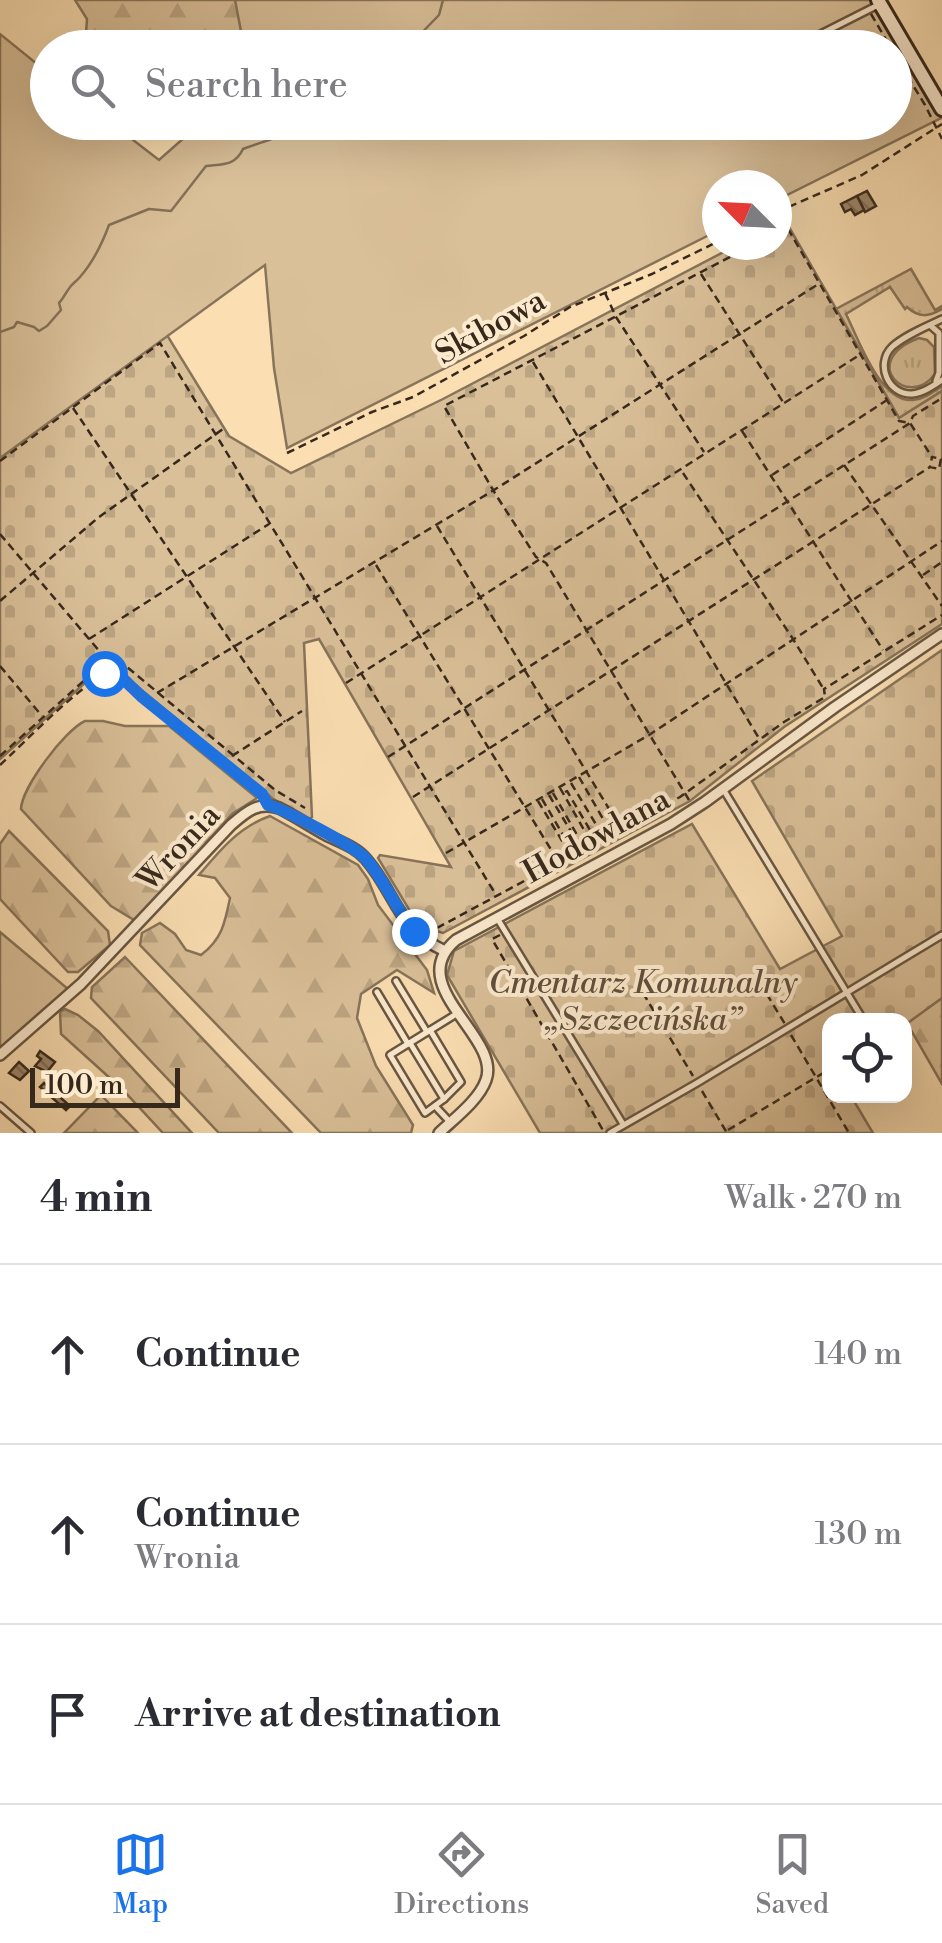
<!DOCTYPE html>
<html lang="en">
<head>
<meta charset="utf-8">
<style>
  body { margin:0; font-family:"Libre Bodoni",serif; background:#f7f7f7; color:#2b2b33 }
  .controls { position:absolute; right:30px; bottom:30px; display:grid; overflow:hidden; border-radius:20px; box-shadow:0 10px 40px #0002 }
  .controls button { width:90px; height:90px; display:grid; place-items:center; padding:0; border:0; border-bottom:2px solid #e1e1e2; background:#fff; color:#2b2b33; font:50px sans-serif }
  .compass { position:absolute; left:702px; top:170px; width:90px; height:90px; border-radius:50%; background:#fff; box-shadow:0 10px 40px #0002; rotate:294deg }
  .scale { position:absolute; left:30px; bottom:25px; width:150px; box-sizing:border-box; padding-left:10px; border:5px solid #37281c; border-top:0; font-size:28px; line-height:35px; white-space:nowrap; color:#37281c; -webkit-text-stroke:8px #fceace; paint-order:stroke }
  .stop { position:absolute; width:30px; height:30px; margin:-22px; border:8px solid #1a73e8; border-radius:50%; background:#fff }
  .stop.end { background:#1a73e8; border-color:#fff; box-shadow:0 2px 10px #0008 }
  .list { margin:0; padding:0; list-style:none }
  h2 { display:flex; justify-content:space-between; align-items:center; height:130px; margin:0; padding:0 40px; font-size:42px }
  h2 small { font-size:32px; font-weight:400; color:#7c7c81 }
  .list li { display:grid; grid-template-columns:65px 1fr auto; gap:30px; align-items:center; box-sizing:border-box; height:180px; padding:0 40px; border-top:2px solid #e1e1e2 }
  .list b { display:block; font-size:38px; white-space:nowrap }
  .list p { margin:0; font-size:32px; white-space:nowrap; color:#7c7c81 }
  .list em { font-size:32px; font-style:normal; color:#7c7c81 }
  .icon { flex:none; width:55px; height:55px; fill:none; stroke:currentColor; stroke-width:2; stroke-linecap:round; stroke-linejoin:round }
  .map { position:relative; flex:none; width:942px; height:1133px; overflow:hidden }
  .search { position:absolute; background:#fff; box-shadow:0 10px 40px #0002; left:30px; right:30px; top:30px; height:110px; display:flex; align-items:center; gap:25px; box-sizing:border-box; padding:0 35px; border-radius:55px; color:#7c7c81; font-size:38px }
  .sheet { height:670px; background:#fff }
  nav { display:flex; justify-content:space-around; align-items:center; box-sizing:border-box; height:140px; border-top:2px solid #e1e1e2; background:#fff; font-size:28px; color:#7c7c81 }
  nav a { display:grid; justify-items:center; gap:5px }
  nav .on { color:#1a73e8 }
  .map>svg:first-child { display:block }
  .grass { fill:url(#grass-tufts); stroke:#88745a; stroke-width:2.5 }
  .forest { fill:url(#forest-firs); stroke:#88745a; stroke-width:2.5 }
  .cemetery { fill:url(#cemetery-stones); stroke:#88745a; stroke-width:2.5 }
  .park { fill:#dac099; stroke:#88745a; stroke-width:2.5 }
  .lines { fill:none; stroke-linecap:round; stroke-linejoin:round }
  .stream { stroke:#847158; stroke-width:2.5 }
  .building { fill:url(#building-back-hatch); stroke:#37281c; stroke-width:2.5 }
  .lane-casing { stroke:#685642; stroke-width:10 }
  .street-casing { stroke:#685642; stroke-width:14 }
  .secondary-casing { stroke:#37281c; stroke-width:18 }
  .path { stroke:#37281c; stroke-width:2.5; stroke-dasharray:8 5; stroke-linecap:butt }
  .lane { stroke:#fceace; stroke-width:5 }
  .street { stroke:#fceace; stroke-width:9 }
  .secondary { stroke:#fceace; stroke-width:12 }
  .route { stroke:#1a73e8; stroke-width:12 }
  .labels { text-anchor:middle; stroke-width:8; stroke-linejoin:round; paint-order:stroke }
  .street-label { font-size:32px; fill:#37281c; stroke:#fceace }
  .park-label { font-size:32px; font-style:italic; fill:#604e3b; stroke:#fceace }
</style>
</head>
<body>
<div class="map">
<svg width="942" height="1133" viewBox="0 0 942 1133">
  <defs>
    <pattern id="grass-tufts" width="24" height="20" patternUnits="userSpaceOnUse" patternTransform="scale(2.5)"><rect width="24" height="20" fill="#dac099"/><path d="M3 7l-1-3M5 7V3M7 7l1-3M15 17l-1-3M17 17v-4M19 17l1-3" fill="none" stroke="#bca583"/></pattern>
    <pattern id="forest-firs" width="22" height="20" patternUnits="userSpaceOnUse" patternTransform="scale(2.5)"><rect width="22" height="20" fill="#dac099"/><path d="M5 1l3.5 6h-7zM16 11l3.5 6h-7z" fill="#bca583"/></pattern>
    <pattern id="cemetery-stones" width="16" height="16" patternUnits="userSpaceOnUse" patternTransform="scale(2.5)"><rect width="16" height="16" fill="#dac099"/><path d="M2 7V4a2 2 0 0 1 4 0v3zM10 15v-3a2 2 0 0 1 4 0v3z" fill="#bca583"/></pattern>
    <pattern id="building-back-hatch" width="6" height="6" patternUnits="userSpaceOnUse" patternTransform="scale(2.5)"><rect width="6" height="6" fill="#9d876b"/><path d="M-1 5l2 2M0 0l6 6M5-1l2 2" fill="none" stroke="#816e57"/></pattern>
  </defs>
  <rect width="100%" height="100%" fill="#fbdfb3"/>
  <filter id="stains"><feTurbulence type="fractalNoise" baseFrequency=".002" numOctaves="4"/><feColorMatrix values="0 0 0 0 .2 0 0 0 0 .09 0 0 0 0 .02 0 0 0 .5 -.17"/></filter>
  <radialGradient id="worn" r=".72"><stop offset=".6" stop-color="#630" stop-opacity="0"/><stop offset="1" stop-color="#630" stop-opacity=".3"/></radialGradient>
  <g class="grass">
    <path d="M911 269 935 310 942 306V309C928 317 919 318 907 307L905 309 890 287 846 314C858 338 880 403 913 400 924 399 933 392 942 386V391L899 418 836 309Z"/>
    <path d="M919 338 927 340 934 347 935 374C908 411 857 361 919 338Z"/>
  </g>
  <g class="forest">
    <polygon points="75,0 240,0 248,47 85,47 87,19"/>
    <path d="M85 721H103L125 726H169L257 798 232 814 144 912 134 920 111 906 21 809C22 787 65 730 85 721Z"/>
    <path d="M270 816 358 865 368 879 378 905 427 970 434 993 397 970 361 994 357 1018 376 1066 413 1125 411 1133H321L140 945 142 933 160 923 175 934 186 950 201 955C222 939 225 923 230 898L215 878 199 875C220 850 239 827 270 816Z"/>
    <polygon points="9,831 108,931 110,945 78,972 68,972 0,899 0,844"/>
    <polygon points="125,957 292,1133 219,1133 91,998 92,987"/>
    <polygon points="942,998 942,1084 907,1023"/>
    <polygon points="65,1009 78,1015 98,1031 192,1133 163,1133 122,1089 61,1034 60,1012"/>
    <polygon points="101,1095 138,1133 64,1133"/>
  </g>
  <g class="cemetery">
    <polygon points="785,220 899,418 942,391 942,624 784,727 690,801 443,933 419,926 378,858 380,855 451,867 319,639 304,643 312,817 309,820 272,798 127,678 111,661 105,665 0,759 0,458 167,335 229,436 291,473 443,399 737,245 777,245 777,224"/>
    <polygon points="942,650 942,998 905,1025 904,1021 830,1021 830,1096 851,1096 873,1133 540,1133 447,975 454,951 692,824 780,969 842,936 752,781"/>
  </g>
  <g class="park">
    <polygon points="235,0 876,0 874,3 941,118 777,200 777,185 717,185 717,231 287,448 274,368 265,265 0,458 0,34 47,72 48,122 111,123 159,160 202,122 894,122 894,48 244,47"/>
    <polygon points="0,932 68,989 0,1054"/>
  </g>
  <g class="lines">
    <g class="stream">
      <polyline points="407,48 439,15 443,0"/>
      <path d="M0 332 14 327 17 322 34 327 39 331 47 326 61 310 59 303C63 299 65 294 68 290 72 283 75 283 80 277 94 261 102 244 109 225L149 209 171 211 206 166C223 164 235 166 243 149 263 141 284 138 299 122"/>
    </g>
  </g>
  <g class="building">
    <polygon points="867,191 876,206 865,212 857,196"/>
    <polygon points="857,196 864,210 855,215 851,209 845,212 841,204"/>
    <polygon points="40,1051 55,1062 47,1072 35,1066 41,1059 37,1056"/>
    <polygon points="19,1062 29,1071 20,1080 9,1073"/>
    <polygon points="44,1083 70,1106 66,1110 40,1087"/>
  </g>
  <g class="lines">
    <g class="lane-casing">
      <g id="lane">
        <polyline points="741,36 748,48"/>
        <polyline points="793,48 878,5"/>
        <path d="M942 319C926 327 905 335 892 347 875 364 888 395 912 394 923 393 933 386 942 380"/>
        <polyline points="931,326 939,333 939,373 936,381"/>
        <polyline points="723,789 864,1021"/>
        <polyline points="497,918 623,1124"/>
        <polyline points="396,981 427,1032"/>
        <polyline points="377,992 408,1044"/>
        <path d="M430 1030 461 1082 444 1099 425 1113 390 1055C413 1041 435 1027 458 1013"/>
        <polyline points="410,1043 444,1099"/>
        <polyline points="0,1106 31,1133"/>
        <polyline points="435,1106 450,1122"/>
        <polyline points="610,1133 697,1083 942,935"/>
      </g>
    </g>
    <g class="street-casing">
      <g id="street">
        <path d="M0 1055 81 984 231 825C246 812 258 801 279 808 295 816 310 826 326 835 340 842 356 847 366 859 397 895 396 928 445 951"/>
        <path d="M439 1133C455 1118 479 1100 486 1080 502 1037 402 986 456 940L671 824 705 802 835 707 942 634"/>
      </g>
    </g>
    <g class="secondary-casing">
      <polyline id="secondary" points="878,0 942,109"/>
    </g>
    <g class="path">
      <polyline points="871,14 891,48"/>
      <polyline points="894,54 925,105 942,139"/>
      <polyline points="777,212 862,175 942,124"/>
      <polyline points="777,232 787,227 899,421 910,423 932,457"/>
      <polyline points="701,274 783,402"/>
      <polyline points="605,293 616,317 704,452"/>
      <polyline points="533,362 760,740"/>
      <polyline points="73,408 285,722"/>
      <polyline points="742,431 883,650"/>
      <polyline points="287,453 372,412 413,397 524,336 570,307 652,274 717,242"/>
      <polyline points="941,459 939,469 930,467 932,457 942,459"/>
      <polyline points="0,461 160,343 496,895"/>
      <polyline points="844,465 942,606"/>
      <polyline points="683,473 793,639 823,688"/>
      <polyline points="772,475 887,400"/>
      <polyline points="437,526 620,827"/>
      <polyline points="0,534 106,659"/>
      <polyline points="376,565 558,861"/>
      <polyline points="923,575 942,562"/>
      <polyline points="0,601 99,517 223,429"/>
      <polyline points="89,639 269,524"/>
      <polyline points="0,666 42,716"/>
      <polyline points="346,683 861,354"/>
      <polyline points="157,693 494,490 820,283"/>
      <polyline points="0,756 107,660 115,657 275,790 305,808"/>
      <polyline points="232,756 302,711"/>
      <polyline points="388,757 910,423 913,416 942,398"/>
      <path d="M0 765C21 746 89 675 112 672L263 794"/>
      <polyline points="579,777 610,831"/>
      <polyline points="571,783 603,836"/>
      <polyline points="560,788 591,842"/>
      <polyline points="565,792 567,791 593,835"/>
      <polyline points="553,793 584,847"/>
      <polyline points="549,795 581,848"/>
      <polyline points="413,797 930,467"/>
      <polyline points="542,799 573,852"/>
      <polyline points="689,800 546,563 536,557 496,495 444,406 753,245"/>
      <polyline points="538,801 570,854"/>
      <polyline points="446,853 649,735 942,541"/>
      <polyline points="437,928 680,797 784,722 825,697 824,689 942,615"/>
      <polyline points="500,935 492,939 604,1132"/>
      <polyline points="760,983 785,1024"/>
      <polyline points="643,993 693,1076"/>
      <polyline points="791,1035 849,1133"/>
      <polyline points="702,1091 727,1133"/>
      <polyline points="728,1130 830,1069"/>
    </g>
    <use href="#lane" class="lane"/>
    <use href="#street" class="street"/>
    <use href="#secondary" class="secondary"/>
  </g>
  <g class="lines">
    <path class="route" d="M104 673 112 672 118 674 141 696 262 794 268 805C282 808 357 848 365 858 385 880 395 908 414 931"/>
  </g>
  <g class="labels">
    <g class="street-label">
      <text transform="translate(490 326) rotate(-29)" y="11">Skibowa</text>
      <text transform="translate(596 835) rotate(-29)" y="11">Hodowlana</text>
      <text transform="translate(178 847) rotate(-47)" y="11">Wronia</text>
    </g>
    <g class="park-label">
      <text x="643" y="993">Cmentarz Komunalny<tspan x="643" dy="37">„Szczecińska”</tspan></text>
    </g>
  </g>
  <rect width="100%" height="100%" filter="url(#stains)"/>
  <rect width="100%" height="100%" fill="url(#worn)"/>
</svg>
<div class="controls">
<button><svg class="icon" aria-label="locate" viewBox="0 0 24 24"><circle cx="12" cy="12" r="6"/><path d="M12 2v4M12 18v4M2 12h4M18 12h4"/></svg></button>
</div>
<svg class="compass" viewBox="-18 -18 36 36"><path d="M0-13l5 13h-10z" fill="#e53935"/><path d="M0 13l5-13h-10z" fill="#7c7c81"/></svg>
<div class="scale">100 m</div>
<div class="stop" style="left:104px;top:673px"></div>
<div class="stop end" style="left:414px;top:931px"></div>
<div class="search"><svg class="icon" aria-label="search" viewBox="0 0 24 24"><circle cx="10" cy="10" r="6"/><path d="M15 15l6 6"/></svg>Search here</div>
</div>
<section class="sheet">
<h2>4 min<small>Walk · 270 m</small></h2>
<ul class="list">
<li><svg class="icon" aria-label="ahead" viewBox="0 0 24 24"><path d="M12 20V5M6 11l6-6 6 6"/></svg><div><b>Continue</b></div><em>140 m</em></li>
<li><svg class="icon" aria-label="ahead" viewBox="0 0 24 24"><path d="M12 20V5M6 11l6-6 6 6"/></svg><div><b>Continue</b><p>Wronia</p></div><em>130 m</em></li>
<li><svg class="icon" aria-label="arrive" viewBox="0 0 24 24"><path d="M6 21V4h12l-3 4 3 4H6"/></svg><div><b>Arrive at destination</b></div></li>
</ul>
</section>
<nav>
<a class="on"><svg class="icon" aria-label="map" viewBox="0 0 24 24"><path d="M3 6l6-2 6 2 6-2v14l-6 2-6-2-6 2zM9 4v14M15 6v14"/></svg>Map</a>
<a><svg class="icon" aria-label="directions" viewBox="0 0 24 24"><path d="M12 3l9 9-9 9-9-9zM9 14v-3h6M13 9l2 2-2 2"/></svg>Directions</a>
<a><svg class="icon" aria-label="saved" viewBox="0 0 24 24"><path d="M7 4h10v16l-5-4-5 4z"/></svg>Saved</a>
</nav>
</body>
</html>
